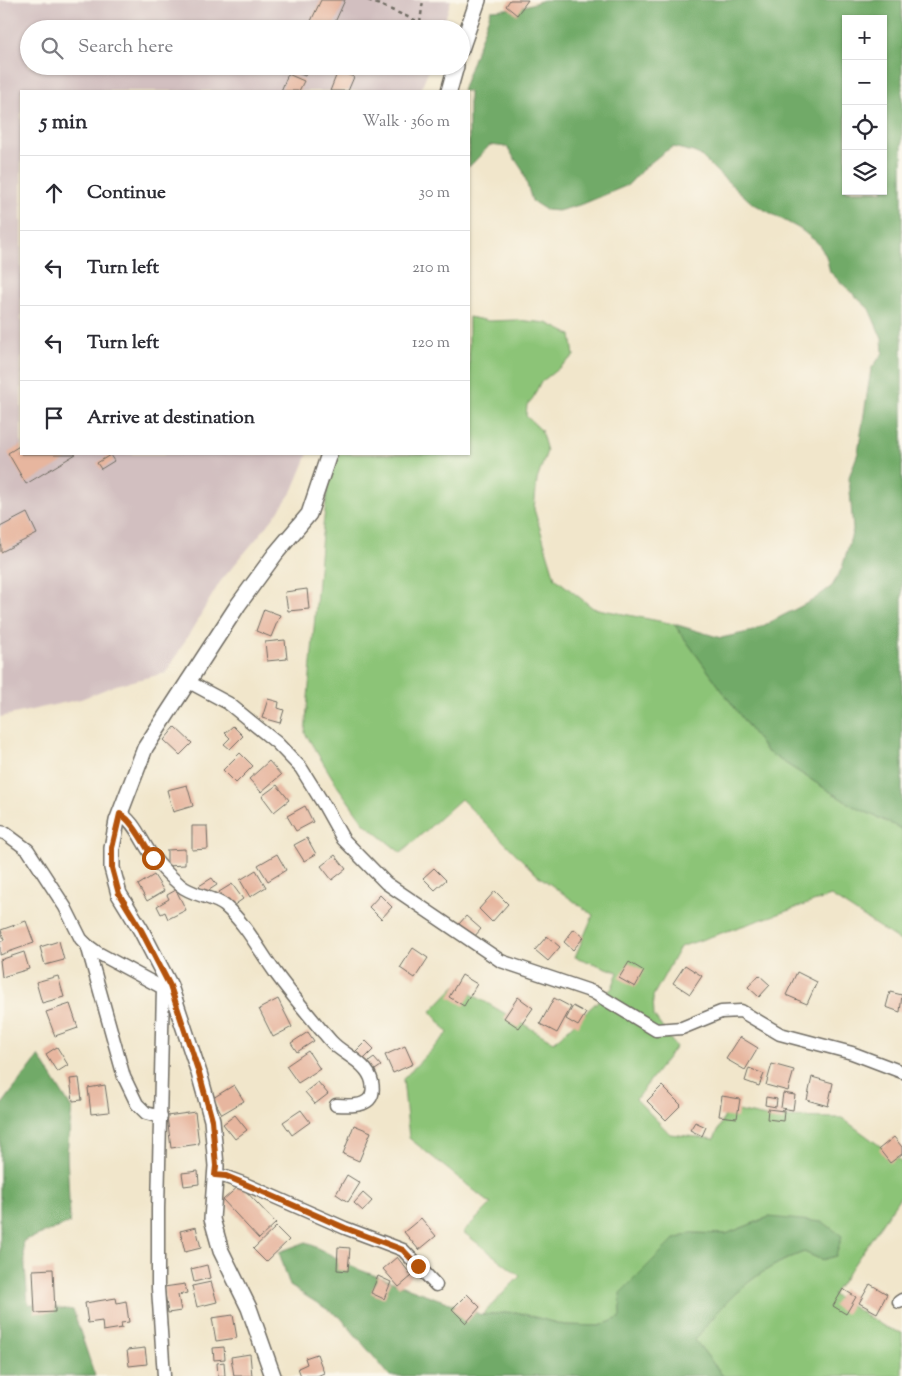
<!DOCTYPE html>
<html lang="en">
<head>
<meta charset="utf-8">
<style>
  body { margin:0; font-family:"Sorts Mill Goudy",serif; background:#f7f7f7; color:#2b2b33 }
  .controls { position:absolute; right:15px; top:15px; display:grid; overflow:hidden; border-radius:0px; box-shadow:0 1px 4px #0004 }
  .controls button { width:45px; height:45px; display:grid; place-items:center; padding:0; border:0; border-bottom:1px solid #e1e1e2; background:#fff; color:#2b2b33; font:25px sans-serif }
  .stop { position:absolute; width:15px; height:15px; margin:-11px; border:4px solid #b45309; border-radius:50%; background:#fff }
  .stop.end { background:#b45309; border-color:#fff; box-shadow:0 1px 5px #0008 }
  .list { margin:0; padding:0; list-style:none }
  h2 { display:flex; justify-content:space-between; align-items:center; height:65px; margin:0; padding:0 20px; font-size:21px }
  h2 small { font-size:16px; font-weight:400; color:#7c7c81 }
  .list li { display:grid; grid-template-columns:32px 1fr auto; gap:15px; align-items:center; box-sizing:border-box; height:75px; padding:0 20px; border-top:1px solid #e1e1e2 }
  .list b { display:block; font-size:19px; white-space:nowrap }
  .list em { font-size:16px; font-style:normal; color:#7c7c81 }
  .icon { flex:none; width:28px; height:28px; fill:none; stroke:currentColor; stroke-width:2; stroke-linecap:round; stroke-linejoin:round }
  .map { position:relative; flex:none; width:902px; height:1376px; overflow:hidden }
  .search { position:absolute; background:#fff; box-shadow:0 1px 4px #0004; left:20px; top:20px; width:450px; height:55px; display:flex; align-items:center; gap:12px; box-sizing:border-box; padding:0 18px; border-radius:28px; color:#7c7c81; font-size:19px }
  .panel { position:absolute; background:#fff; box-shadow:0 1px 4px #0004; left:20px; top:90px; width:450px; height:365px; border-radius:0px }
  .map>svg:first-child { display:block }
  .industrial { fill:#d2bfc0 }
  .green { fill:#8cc477; stroke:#5c7851 }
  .forest { fill:#71aa68; stroke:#4e6a4a; fill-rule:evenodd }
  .building { fill:#e7b69f }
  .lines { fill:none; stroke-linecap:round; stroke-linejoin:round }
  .minor-casing { stroke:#706c63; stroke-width:15 }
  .tertiary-casing { stroke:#706c63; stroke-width:18 }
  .path { stroke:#706c63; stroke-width:2.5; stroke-dasharray:4 4; stroke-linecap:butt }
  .minor { stroke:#fff; stroke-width:12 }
  .tertiary { stroke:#fff; stroke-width:15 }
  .route { stroke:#b45309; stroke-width:6 }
</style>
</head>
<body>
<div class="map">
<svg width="902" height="1376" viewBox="0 0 902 1376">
  <rect width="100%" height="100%" fill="#fbf7ec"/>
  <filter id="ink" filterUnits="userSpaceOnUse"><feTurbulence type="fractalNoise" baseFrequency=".02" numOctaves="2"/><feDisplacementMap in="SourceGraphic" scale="10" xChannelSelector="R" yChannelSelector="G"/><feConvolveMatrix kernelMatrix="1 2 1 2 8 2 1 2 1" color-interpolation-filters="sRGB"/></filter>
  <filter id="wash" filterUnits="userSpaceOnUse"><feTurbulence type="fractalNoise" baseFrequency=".0096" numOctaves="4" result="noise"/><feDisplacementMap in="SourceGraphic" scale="20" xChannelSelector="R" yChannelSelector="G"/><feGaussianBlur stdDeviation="1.12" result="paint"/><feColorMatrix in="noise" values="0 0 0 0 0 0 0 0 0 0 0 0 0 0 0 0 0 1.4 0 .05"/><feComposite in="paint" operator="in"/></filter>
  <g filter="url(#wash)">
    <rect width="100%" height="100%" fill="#f1e6cb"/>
    <polygon class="industrial" points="0,0 451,0 442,29 29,29 29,66 430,66 420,91 21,91 21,454 308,454 293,490 272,520 220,582 166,673 116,685 81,699 0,717"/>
    <path class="green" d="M469 317 489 321 516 320 547 323 571 335 574 356 540 383 533 398 527 405 526 416 541 430 547 451 537 480 534 509 555 578 593 608 674 624 766 751 851 805 902 829V942L831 896 680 947 653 996 654 1016 676 1047 636 1099 670 1134 714 1139 728 1109 766 1117 842 1118 902 1162V1194L833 1295 885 1327 902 1333V1376H723L695 1340C727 1298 753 1271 804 1252L822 1260 769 1217 726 1234 691 1233 673 1240 646 1267 622 1317 600 1326 564 1325 516 1312 482 1315 520 1276 463 1232 491 1204 409 1138 403 1079 448 1033 431 1011 456 985 554 1042 612 988 618 972 575 957 593 915 536 874 461 799 401 853 364 823 338 787 305 733 322 534 328 486 338 454H469Z"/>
    <g class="forest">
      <path d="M544 0H902V829L851 805 766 751 674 624 721 638 753 631 813 600 832 586 842 568 853 530 849 477 858 453 871 369 883 353 882 339 869 309 830 272 826 256 818 243 800 229 752 203 717 172 700 155 693 152 673 147 664 152 644 168 628 185 583 204 558 211 546 210 532 201 523 171 507 147 490 145 469 167V91H462L491 10 518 8ZM846 19H883V191H846Z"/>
      <polygon points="39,1056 72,1109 67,1153 70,1223 23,1241 28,1304 73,1310 95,1376 0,1376 0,1107"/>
      <path d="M769 1217 823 1222 842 1236 836 1256 822 1260 804 1252C753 1271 727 1298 695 1340L723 1376H390L341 1318 290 1286 279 1252 306 1242 360 1270 482 1315 516 1312 564 1325 600 1326 621 1317 620 1293 673 1240 691 1233 726 1234Z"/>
    </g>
    <g id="blocks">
      <g class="building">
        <polygon points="321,0 345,0 332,29 327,29 311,21"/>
        <polygon points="510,0 528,0 517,15 506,6"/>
        <polygon points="288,66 309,66 305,76 287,69"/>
        <polygon points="338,71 354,77 348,91 330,91"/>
        <polygon points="288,74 304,81 299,91 281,91"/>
        <polygon points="21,445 21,454 76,454 26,484 8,453"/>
        <polygon points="110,455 114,461 101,469 97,463"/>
        <polygon points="27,513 37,534 1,552 0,527"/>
        <polygon points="307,589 309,609 288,611 285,592"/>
        <polygon points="264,609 280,615 271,637 256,631"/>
        <polygon points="285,640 287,659 267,661 265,642"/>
        <polygon points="268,699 279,702 278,708 284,710 280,723 262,718"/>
        <polygon points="233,726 243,736 230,749 224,744 230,738 225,733"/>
        <polygon points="175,727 192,743 180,755 164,740"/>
        <polygon points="240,753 253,766 236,783 223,770"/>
        <polygon points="269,761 281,775 261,792 249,779"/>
        <polygon points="187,785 193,806 173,812 167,790"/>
        <polygon points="277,785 289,800 274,812 262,796"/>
        <polygon points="305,806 313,822 296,831 287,816"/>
        <polygon points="192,826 207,826 208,849 192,850"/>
        <polygon points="307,838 316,854 304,861 294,845"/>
        <polygon points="185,849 185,865 167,866 167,850"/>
        <polygon points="277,854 286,870 268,881 258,865"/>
        <polygon points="335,855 346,869 332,880 321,866"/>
        <polygon points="434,868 446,880 435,890 423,878"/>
        <polygon points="256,870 266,887 250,897 240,880"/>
        <polygon points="154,875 164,891 147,901 138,885"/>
        <polygon points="212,878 217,885 203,894 199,886"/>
        <polygon points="232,884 243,899 230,908 219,892"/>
        <polygon points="176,890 186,910 168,919 165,912 161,914 157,906 169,899 167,895"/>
        <polygon points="495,891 508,904 492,922 479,909"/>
        <polygon points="380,895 392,907 381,919 369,907"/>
        <polygon points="466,916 481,929 474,937 459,924"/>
        <polygon points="26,921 34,943 0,955 0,942 4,940 1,930"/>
        <polygon points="574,929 584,937 573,950 564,942"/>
        <polygon points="547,936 560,947 548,961 535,950"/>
        <polygon points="59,941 64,960 45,965 40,947"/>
        <polygon points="413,948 428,958 415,978 400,968"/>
        <polygon points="24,952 29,969 2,977 0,960"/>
        <polygon points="629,962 644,971 635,987 619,978"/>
        <polygon points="685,965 702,976 690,994 673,983"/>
        <polygon points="797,972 817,982 807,1004 786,995"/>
        <polygon points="462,975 477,984 464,1006 449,997"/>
        <polygon points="759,975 770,985 759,997 748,987"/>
        <polygon points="58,976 64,997 42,1003 36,982"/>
        <polygon points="890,992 902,995 900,1012 886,1007"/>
        <polygon points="518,997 533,1008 519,1028 504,1018"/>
        <polygon points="554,998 571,1007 557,1033 540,1024"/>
        <polygon points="278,999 292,1027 273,1037 259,1009"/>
        <polygon points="70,1004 78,1028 55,1036 46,1012"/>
        <polygon points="573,1006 586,1013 578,1026 566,1019"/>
        <polygon points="308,1032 314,1041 297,1052 291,1043"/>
        <polygon points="740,1037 758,1048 745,1070 726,1059"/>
        <polygon points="366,1041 374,1049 362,1061 354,1053"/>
        <polygon points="405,1046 413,1064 393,1073 385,1055"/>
        <polygon points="57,1047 68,1065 57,1072 46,1054"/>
        <polygon points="308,1051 320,1069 298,1083 286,1066"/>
        <polygon points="374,1058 381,1066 372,1072 366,1064"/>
        <polygon points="772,1064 794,1070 788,1091 766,1085"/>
        <polygon points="749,1068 764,1074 759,1086 745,1081"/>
        <polygon points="812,1077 833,1083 828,1106 807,1100"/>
        <polygon points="79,1078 82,1100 73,1101 70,1079"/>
        <polygon points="318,1082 328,1094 315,1104 305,1092"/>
        <polygon points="105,1085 109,1112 91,1114 88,1088"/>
        <polygon points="234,1085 244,1101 222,1114 213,1098"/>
        <polygon points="662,1086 681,1105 666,1120 647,1101"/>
        <polygon points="783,1093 795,1095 793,1110 781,1108"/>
        <polygon points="722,1096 740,1099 737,1118 719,1116"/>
        <polygon points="766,1097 777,1099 776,1107 765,1105"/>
        <polygon points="768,1109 784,1111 783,1121 767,1119"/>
        <polygon points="301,1110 310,1122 292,1135 283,1122"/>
        <polygon points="195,1112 199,1144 171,1148 167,1116"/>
        <polygon points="235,1115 247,1130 235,1139 223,1124"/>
        <polygon points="695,1122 706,1127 702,1136 690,1130"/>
        <polygon points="354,1125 371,1132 359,1161 343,1154"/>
        <polygon points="894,1137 902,1147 902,1154 890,1163 879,1149"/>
        <polygon points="198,1171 199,1184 184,1186 182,1173"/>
        <polygon points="347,1175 360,1183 348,1202 336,1194"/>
        <polygon points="240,1185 276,1223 259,1239 223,1200"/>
        <polygon points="363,1193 372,1201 363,1211 354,1203"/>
        <polygon points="421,1218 436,1236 419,1250 404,1232"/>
        <polygon points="196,1227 201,1248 185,1252 180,1231"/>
        <polygon points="276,1227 289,1240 266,1262 253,1249"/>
        <polygon points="338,1247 350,1248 348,1271 337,1270"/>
        <polygon points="397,1257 412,1276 399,1287 383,1269"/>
        <polygon points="207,1265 210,1278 194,1282 191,1269"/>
        <polygon points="53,1269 55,1312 35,1313 33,1270"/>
        <polygon points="378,1276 391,1282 384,1299 371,1293"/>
        <polygon points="211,1282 217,1302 197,1307 192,1286"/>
        <polygon points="185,1284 187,1293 178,1295 181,1311 168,1313 164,1287"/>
        <polygon points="870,1284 887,1294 877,1313 859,1303"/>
        <polygon points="843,1289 856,1297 846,1314 833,1306"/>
        <polygon points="467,1294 480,1307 466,1323 452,1309"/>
        <polygon points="116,1298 117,1303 126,1301 129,1322 121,1323 122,1328 103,1331 102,1321 88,1323 85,1303"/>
        <polygon points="233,1315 237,1338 216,1341 212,1318"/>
        <polygon points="224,1347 225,1359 214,1360 213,1348"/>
        <polygon points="145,1348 147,1364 129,1366 127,1350"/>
        <polygon points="250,1354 252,1376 234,1376 231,1357"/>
        <polygon points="317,1354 324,1373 317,1376 301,1376 298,1368 307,1364 305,1358"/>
        <polygon points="224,1362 225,1376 218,1376 217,1363"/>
      </g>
    </g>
  </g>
  <g filter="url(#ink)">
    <use href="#blocks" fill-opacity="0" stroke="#706c63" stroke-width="1"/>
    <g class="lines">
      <g class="minor-casing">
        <g id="minor">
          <polyline points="187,681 228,703 277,743 301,768 324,805 343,839 386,883 501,961 593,992 656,1030 682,1028 721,1012 741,1011 780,1034 852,1053 902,1072"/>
          <path d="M120 814C134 819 144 847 154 858 161 868 171 877 180 885 192 896 213 896 225 906 247 925 260 952 277 975 291 994 307 1013 322 1031 327 1036 330 1041 335 1045 347 1056 368 1064 372 1082 377 1108 353 1106 336 1105"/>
          <polyline points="0,832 5,833 28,850 65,907 81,939 87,945 98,953 163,988 170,986"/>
          <polyline points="87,945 124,1077 137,1104 146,1113 161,1117"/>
          <polyline points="163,988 158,1209 158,1288 164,1376"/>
          <polyline points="215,1175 226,1177 245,1184 345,1228 398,1248 403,1250 436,1285"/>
          <polyline points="899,1302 902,1300"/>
        </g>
      </g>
      <g class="tertiary-casing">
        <g id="tertiary">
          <polyline points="461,49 478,0"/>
          <polyline points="449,91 456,66"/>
          <polyline points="273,1376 249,1308 221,1251 212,1219 216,1166 212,1120 199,1073 170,986 141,930 119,894 112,868 112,848 117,821 145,748 238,605 276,553 309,514 329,454"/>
        </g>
      </g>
      <g class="path">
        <polyline points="368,0 436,29"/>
        <polyline points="420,23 423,0"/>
      </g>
      <use href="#minor" class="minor"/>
      <use href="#tertiary" class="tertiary"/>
    </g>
  </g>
  <g class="lines" filter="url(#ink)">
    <path class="route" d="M153 858C146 847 132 819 120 814L112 848V868L119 894 141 930 170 986 199 1073 212 1120 216 1166 215 1175 226 1176 245 1184 345 1228 398 1248 403 1250 418 1266"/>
  </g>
</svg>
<div class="controls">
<button>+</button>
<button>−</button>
<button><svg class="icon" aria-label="locate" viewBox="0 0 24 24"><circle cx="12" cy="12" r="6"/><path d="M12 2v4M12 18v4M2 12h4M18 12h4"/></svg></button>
<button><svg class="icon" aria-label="layers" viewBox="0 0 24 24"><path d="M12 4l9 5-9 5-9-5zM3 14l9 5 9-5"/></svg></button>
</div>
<div class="stop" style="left:153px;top:858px"></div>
<div class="stop end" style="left:418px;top:1266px"></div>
<div class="search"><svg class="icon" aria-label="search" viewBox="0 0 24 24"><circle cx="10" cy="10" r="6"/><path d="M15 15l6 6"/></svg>Search here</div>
<section class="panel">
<h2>5 min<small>Walk · 360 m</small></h2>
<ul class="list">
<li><svg class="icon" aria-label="ahead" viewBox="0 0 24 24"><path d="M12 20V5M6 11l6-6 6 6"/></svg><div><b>Continue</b></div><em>30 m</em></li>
<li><svg class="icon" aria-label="left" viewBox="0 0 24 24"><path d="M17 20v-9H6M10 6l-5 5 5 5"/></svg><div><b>Turn left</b></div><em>210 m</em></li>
<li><svg class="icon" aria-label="left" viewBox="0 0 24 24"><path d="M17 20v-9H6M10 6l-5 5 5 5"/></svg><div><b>Turn left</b></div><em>120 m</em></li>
<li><svg class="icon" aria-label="arrive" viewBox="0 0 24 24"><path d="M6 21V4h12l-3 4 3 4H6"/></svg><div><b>Arrive at destination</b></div></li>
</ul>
</section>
</div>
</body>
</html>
